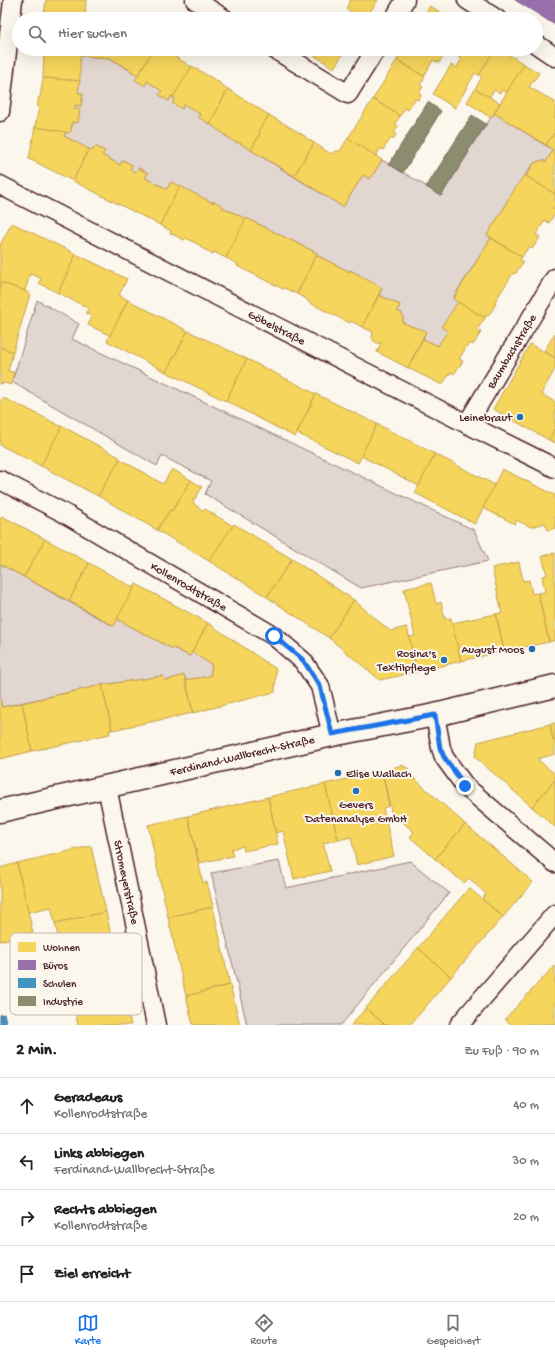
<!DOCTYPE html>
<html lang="de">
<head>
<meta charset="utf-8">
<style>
  body { margin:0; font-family:"Gochi Hand",sans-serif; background:#f6f6f6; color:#222 }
  .stop { position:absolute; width:12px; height:12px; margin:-9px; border:3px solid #1a73e8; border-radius:50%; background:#fff }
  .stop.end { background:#1a73e8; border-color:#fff; box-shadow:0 1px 4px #0008 }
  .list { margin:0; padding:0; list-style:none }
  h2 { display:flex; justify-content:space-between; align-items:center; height:52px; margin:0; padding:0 16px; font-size:17px }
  h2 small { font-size:13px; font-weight:400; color:#767676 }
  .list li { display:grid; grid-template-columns:26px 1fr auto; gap:12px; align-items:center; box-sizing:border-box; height:56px; padding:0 16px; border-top:1px solid #e0e0e0 }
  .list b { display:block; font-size:15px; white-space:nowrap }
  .list p { margin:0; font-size:13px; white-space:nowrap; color:#767676 }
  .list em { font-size:13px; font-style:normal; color:#767676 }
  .icon { flex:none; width:22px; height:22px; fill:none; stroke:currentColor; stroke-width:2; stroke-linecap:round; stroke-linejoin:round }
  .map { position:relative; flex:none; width:555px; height:1025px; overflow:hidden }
  .search { position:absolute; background:#fff; box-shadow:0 4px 16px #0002; left:12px; right:12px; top:12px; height:44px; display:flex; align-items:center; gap:10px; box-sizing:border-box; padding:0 14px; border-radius:22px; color:#767676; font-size:15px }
  .sheet { height:276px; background:#fff }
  nav { display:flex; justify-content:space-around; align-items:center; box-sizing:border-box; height:56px; border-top:1px solid #e0e0e0; background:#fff; font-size:11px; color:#767676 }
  nav a { display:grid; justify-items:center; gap:2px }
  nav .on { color:#1a73e8 }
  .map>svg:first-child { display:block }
  .green { fill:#e2d7d0; stroke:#967b7e }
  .homes { fill:#f6d55c; stroke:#c29e4d }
  .offices { fill:#9970ab; stroke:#815885 }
  .schools { fill:#4393c3; stroke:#457095 }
  .industry { fill:#8c8c6e; stroke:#786b5a }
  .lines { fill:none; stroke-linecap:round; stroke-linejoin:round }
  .street-casing { stroke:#4a1f2b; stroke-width:21 }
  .secondary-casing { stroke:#4a1f2b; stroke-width:25 }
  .street { stroke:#fbf7ec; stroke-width:18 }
  .secondary { stroke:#fbf7ec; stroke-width:22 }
  .route { stroke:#1a73e8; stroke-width:5 }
  .poi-dot { fill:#1f6fb2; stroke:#fbf7ec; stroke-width:1.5 }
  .labels { text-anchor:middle; stroke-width:4; stroke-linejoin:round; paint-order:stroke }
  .street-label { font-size:12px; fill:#4a1f2b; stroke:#fbf7ec }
  .poi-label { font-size:12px; fill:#4a1f2b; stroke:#fbf7ec; text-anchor:end }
  .key { fill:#fbf7ec; stroke:#c6b6b2; stroke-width:1 }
  .key-label { font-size:11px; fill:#4a1f2b }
</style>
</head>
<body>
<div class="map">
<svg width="555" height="1025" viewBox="0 0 555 1025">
  <rect width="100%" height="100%" fill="#fbf7ec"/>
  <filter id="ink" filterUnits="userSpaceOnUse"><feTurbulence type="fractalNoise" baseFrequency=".025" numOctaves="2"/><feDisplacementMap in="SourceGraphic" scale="8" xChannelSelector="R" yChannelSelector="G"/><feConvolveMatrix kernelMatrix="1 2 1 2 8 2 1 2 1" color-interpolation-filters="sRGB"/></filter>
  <g filter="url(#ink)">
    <g class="green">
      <polygon points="80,56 110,58 138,76 144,85 147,81 162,91 160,95 169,101 171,96 175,99 173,103 182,109 184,104 200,114 199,117 223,133 223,134 236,143 238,142 343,207 363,175 370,179 382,160 441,195 469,152 468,151 476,138 477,139 494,113 553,150 546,162 543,160 534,163 505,204 506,205 487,235 491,238 453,298 458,302 442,327 448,331 438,346 423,339 426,331 413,327 402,322 403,318 402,313 397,311 400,305 379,295 382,288 350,270 350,272 316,255 317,253 246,218 246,219 222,207 223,206 213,202 213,203 171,182 167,189 145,178 148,173 139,168 136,172 130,170 132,165 123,160 120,165 102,155 104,151 95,146 92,151 64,136 66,132 71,131 75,105 81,106 83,94 78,93"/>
      <polygon points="37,300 79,324 72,339 474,530 488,561 361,588 205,494 211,481 162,456 157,466 12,382"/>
      <polygon points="0,564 113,626 117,619 173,649 174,648 189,656 192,652 212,665 210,676 186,680 184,675 165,681 163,676 102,685 2,707 0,699"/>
      <polygon points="279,861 286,888 410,861 449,893 341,1025 247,1025 211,873"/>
    </g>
    <g class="homes">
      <polygon points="46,0 86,0 85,19 45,19 45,16 44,16"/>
      <polygon points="350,0 378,0 365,19 363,19 346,9"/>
      <polygon points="430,6 452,19 422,19"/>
      <polygon points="44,49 154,49 138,75 110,58 80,56 80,81 43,78"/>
      <polygon points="154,49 162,49 192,67 173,97 171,96 169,101 159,95 162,91 147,81 145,86 135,80"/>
      <polygon points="304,49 346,49 334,68"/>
      <polygon points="404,49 447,49 439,63 433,60 424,76 397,60"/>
      <polygon points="461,49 495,49 479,75 475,73 455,108 433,94 451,65 456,68 462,59 457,56"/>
      <polygon points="495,49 500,49 524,64 507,92 502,90 500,93 494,90 489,98 475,89 482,77 479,75"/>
      <polygon points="397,60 425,77 420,85 423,87 419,93 421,95 418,100 415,99 408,110 405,108 400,116 373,99"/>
      <polygon points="524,64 539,73 529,87 555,102 555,132 546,145 494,113"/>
      <polygon points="192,66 220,83 220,84 228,89 210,124 198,117 200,114 184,104 182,109 172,103 175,99 173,97"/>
      <polygon points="43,78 80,81 78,93 83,93 81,106 75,105 75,109 80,110 78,123 72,122 71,131 69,133 35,127 39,107 37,107 39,97 40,97"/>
      <polygon points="228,89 269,115 259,130 260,134 251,150 238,142 236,143 210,124"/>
      <polygon points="475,89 500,103 491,118 467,102"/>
      <polygon points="373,99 400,116 395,124 398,126 394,133 396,134 393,140 391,138 383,150 381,148 376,156 348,138"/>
      <polygon points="269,115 305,136 305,137 314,143 294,176 251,150 260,134 259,130"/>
      <polygon points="35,127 66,132 64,136 89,149 73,181 29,159"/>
      <polygon points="555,132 555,194 526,176 534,163 543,160 546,162 553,150 546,145"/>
      <polygon points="348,138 382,160 370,179 363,175 343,207 294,176 314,143 331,154 335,151 340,151"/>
      <polygon points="95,146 105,151 102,155 120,165 123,160 132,165 130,170 136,172 138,168 148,173 145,178 167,189 171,182 180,186 160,225 73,181 89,149 92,151"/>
      <polygon points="524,175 555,194 555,205 553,208 555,209 555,213 549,223 545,220 536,235 540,237 532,249 529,246 522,257 487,235 506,205 505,204"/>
      <polygon points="180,186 213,203 213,201 223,206 222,207 246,219 226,258 214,252 213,254 200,247 201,246 186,238 184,240 170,233 171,231 160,225"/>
      <polygon points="246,218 317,253 297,294 284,288 283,289 237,266 238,264 226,258"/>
      <polygon points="12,223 76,254 58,293 39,283 41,278 30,274 25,291 0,282 0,245"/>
      <polygon points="491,238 522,257 520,260 523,262 515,274 513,273 494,303 496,304 488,316 486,315 485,318 453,299"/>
      <polygon points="76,254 127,279 119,295 128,300 111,336 88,325 92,316 86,313 88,308 58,293"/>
      <polygon points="316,255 350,272 350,270 382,288 362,327 351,321 350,323 308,302 308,300 297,294"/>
      <polygon points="0,282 25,291 30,294 13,352 0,347"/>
      <polygon points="379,295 400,305 397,311 402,313 403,318 402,322 413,327 421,329 426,331 408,368 377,352 381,343 377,343 374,341 372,338 373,332 362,327"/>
      <polygon points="128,300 188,331 166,372 107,341"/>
      <polygon points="458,302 485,318 477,330 481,332 473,345 469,343 459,359 463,361 454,374 451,372 442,385 408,368 423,339 438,346 448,331 441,327"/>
      <polygon points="188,331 247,359 226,401 166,372"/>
      <polygon points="555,333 555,358 544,351"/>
      <polygon points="530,344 555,358 555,369 541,394 555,402 555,428 549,440 493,409"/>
      <polygon points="0,347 13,352 8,371 14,372 11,385 5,383 0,384"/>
      <polygon points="247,359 316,394 295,437 226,401"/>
      <polygon points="316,394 377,424 358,463 297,433"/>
      <polygon points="2,399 6,399 21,407 22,406 62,427 41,466 0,445 0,403"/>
      <polygon points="377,424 435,454 419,486 361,456"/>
      <polygon points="62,426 119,457 120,459 98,496 41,466"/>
      <polygon points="555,428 555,443 549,440"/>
      <polygon points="435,454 495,485 475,524 415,493"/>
      <polygon points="120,459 163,484 172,469 191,480 172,511 170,510 157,530 98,496"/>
      <polygon points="502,469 555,495 555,528 548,530 545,523 531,527 516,520 515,524 483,508"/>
      <polygon points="191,480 202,487 195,499 193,500 194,504 202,510 205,509 233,526 209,561 157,530 170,510 172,511"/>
      <polygon points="2,516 45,539 24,577 0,564 0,519"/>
      <polygon points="234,524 292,559 267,597 209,561"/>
      <polygon points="45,539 89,563 69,601 24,577"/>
      <polygon points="555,553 555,640 549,642 538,593 545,592 542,576 547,575 542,556"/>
      <polygon points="292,559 354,600 329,638 267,597"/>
      <polygon points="519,562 523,581 529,580 532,594 538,593 549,642 504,651 496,614 502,613 492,568"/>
      <polygon points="89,563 134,588 114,626 69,601"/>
      <polygon points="431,583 436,604 441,602 445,619 451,618 461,661 417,672 409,637 415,636 404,589"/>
      <polygon points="136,584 208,623 190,656 174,648 173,649 117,619"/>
      <polygon points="354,600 390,631 407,627 417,672 380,680 329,638"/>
      <polygon points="496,614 504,651 461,661 452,623"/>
      <polygon points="208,623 276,669 275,692 193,713 186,680 210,676 212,665 192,652"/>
      <polygon points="184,675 193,713 112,730 102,685 163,676 165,681"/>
      <polygon points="102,685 112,730 109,730 110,734 32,751 22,703"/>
      <polygon points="0,699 2,707 22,703 32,751 0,759"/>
      <polygon points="555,723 555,741 553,741 550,724"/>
      <polygon points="550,724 553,741 555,741 555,754 537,759 555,774 555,780 532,807 475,757 478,742"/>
      <polygon points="402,765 409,769 407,772 465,824 435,859 410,837 414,832 399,819 393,820 382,771"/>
      <polygon points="382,771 389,806 383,808 394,856 357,865 351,837 338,840 325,784"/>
      <polygon points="555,780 555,827 532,807"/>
      <polygon points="325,784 338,840 323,843 330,871 294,879 283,831 276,833 268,797"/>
      <polygon points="268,797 278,844 244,851 243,846 231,849 233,856 199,863 188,816"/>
      <polygon points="188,816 203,883 207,882 213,907 168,917 148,825"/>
      <polygon points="465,824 533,882 503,917 482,899 486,894 469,878 464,883 435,859"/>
      <polygon points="91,846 106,912 55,923 51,907 28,912 17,863"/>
      <polygon points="17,863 33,933 0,941 0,868"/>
      <polygon points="469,888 503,917 451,977 418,948"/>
      <polygon points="213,907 230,985 186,996 168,917"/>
      <polygon points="106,912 122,987 72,998 55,923"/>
      <polygon points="418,948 451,977 410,1025 385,1025 366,1008"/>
      <polygon points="555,965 555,1024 512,1025 505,1019"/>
      <polygon points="230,985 240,1025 193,1025 186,996"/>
      <polygon points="122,987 131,1025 78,1025 72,998"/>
      <polygon points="366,1008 385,1025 351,1025"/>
    </g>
    <polygon class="offices" points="515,0 555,0 555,25 541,16"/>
    <polygon class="schools" points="4,1014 7,1025 0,1025 0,1015"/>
    <g class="industry">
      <polygon points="428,102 441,111 403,173 389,164"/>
      <polygon points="472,115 486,124 468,151 469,152 441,196 426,187"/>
    </g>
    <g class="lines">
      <g class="street-casing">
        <g id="street">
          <polyline points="195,0 225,19"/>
          <polyline points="467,0 497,19"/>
          <polyline points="394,19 405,0"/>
          <polyline points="536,44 555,57"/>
          <polyline points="274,49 348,94 376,49"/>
          <polyline points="0,112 13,0"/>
          <polyline points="0,185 467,424 555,468"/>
          <polyline points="467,424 555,278"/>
          <polyline points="0,480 62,512 274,636 303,661 320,686 332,735"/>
          <polyline points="435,715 441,748 444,757 465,786 555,863"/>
          <polyline points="107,787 156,1025"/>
          <polyline points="459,1025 555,914"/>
        </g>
      </g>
      <g class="secondary-casing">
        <polyline id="secondary" points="0,811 332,735 435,715 555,686"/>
      </g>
      <use href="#street" class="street"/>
      <use href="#secondary" class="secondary"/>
    </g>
  </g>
  <g class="lines" filter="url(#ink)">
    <polyline class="route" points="274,636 303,660 320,686 332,734 435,715 440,748 444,757 465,786"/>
  </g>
  <g class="poi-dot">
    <circle cx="520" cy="417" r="4"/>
    <circle cx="532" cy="649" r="4"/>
    <circle cx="444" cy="660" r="4"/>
    <circle cx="338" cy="773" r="4"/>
    <circle cx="356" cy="791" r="4"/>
  </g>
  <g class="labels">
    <g class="street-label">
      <text transform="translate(277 327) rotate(27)" y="4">Göbelstraße</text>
      <text transform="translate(511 351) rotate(-59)" y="4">Baumbachstraße</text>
      <text transform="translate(189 586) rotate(30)" y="4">Kollenrodtstraße</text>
      <text transform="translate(242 755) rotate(-13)" y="4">Ferdinand-Wallbrecht-Straße</text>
      <text transform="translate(127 882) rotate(78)" y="4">Stromeyerstraße</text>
    </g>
    <g class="poi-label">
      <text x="512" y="421">Leinebraut</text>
      <text x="524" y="653">August Moos</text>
      <text x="436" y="657">Rosina's<tspan x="436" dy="14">Textilpflege</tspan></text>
      <text x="346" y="777" text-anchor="start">Elise Wallach</text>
      <text x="356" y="808" text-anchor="middle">Gevers<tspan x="356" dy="14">Datenanalyse GmbH</tspan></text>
    </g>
  </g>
  <rect x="10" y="933" width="132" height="82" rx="6" class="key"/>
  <rect x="18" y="942" width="18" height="10" fill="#f6d55c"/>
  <rect x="18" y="960" width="18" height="10" fill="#9970ab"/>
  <rect x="18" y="978" width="18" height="10" fill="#4393c3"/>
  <rect x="18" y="996" width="18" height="10" fill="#8c8c6e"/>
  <g class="key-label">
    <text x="43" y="951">Wohnen</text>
    <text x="43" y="969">Büros</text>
    <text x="43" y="987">Schulen</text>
    <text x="43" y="1005">Industrie</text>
  </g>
</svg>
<div class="stop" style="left:274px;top:636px"></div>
<div class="stop end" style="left:465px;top:786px"></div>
<div class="search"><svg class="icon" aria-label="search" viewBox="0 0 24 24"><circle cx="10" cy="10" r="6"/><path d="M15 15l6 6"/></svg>Hier suchen</div>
</div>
<section class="sheet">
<h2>2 Min.<small>Zu Fuß · 90 m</small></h2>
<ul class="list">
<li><svg class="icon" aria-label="ahead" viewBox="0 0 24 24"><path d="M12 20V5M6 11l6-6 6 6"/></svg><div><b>Geradeaus</b><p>Kollenrodtstraße</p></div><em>40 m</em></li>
<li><svg class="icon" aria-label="left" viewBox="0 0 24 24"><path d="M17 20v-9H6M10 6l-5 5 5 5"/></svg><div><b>Links abbiegen</b><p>Ferdinand-Wallbrecht-Straße</p></div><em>30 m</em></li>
<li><svg class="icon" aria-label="right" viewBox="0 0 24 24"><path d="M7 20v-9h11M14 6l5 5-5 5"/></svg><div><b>Rechts abbiegen</b><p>Kollenrodtstraße</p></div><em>20 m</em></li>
<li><svg class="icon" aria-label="arrive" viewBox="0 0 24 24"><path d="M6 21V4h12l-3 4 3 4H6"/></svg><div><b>Ziel erreicht</b></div></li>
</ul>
</section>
<nav>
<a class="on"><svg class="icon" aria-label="map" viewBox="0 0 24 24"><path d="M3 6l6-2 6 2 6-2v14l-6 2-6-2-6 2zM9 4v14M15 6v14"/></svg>Karte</a>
<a><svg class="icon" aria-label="directions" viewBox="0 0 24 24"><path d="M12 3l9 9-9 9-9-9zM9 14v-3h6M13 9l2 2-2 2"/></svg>Route</a>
<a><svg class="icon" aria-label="saved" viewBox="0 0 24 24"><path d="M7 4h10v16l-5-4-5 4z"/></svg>Gespeichert</a>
</nav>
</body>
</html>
